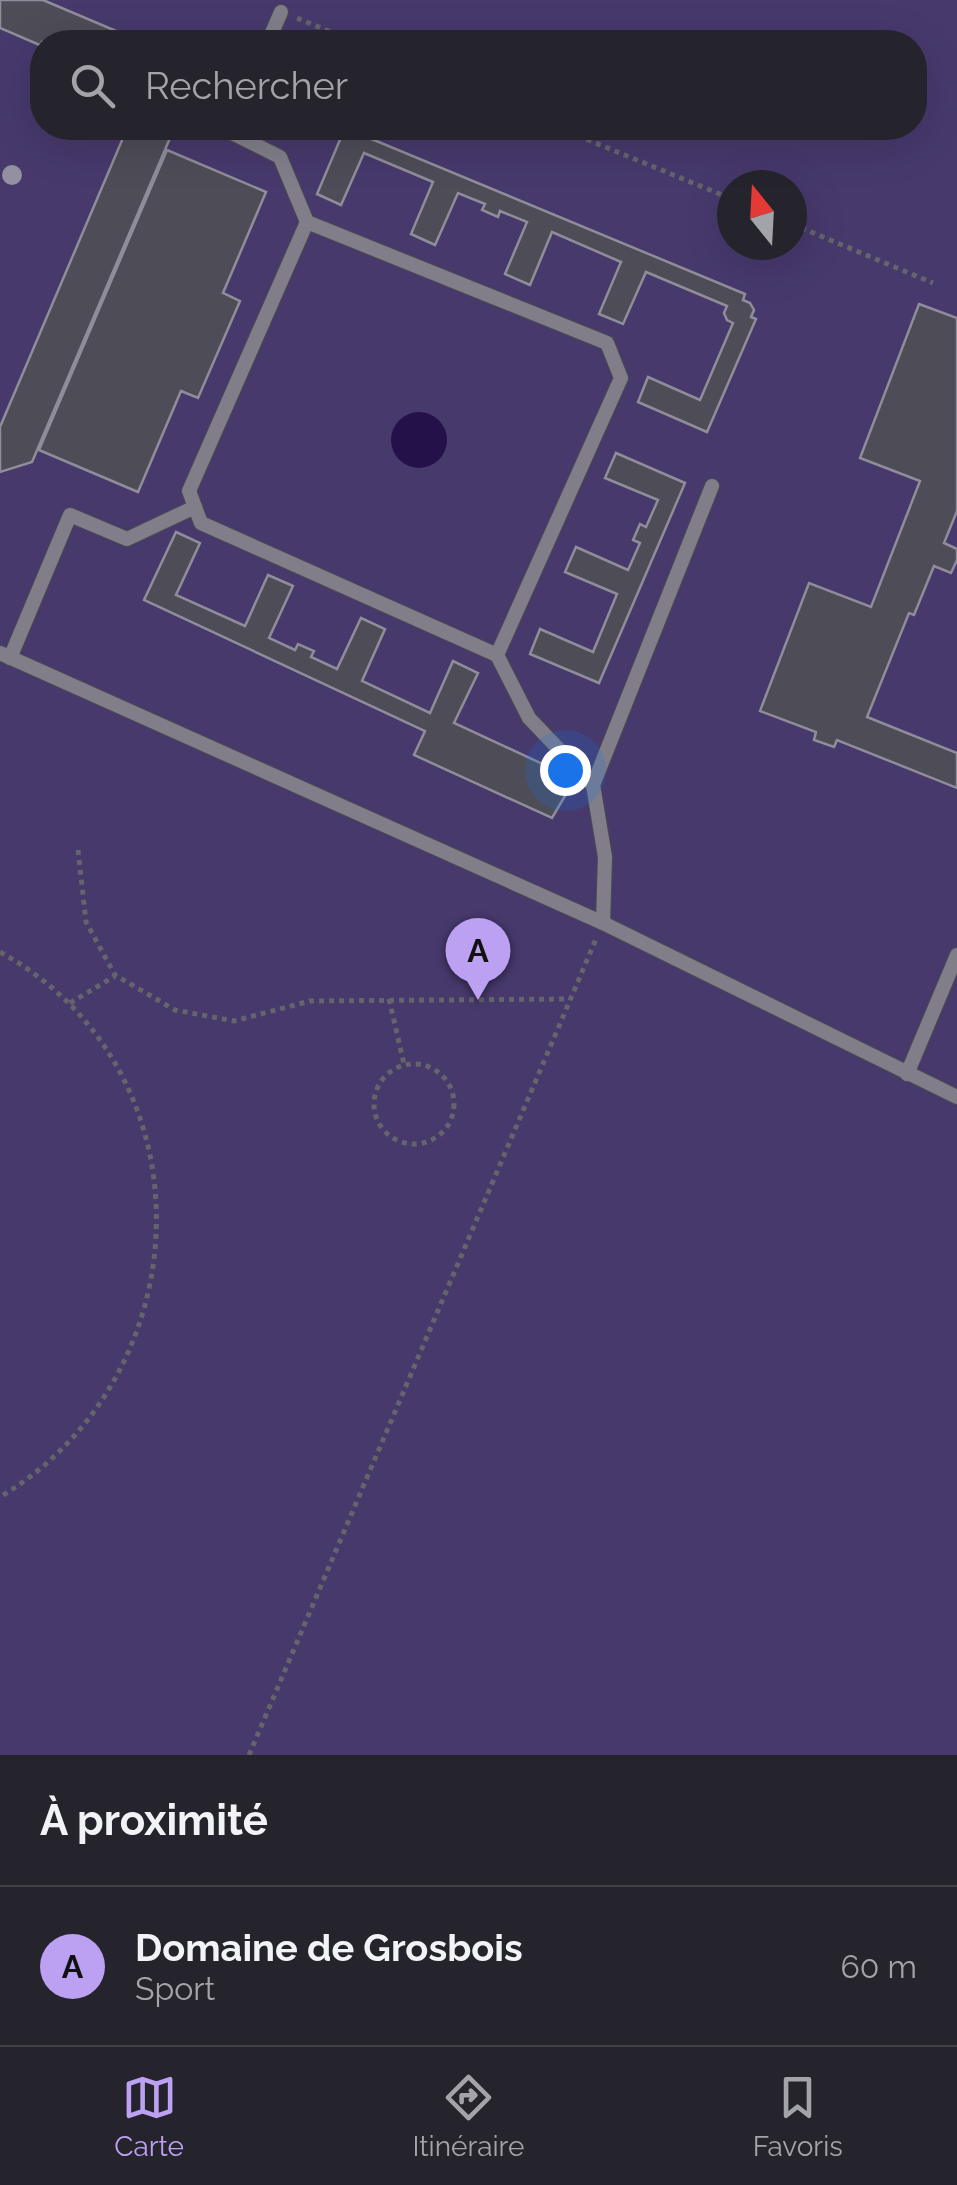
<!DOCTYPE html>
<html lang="fr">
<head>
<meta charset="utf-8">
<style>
  body { margin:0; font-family:Raleway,sans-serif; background:#2d2b33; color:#f1f3f6 }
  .compass { position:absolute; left:717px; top:170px; width:90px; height:90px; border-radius:50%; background:#25232b; box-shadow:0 10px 40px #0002; rotate:342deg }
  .you { position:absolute; left:565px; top:770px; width:35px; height:35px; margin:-25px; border:8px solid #fff; border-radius:50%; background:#1a73e8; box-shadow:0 0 0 15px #1a73e833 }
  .badge { display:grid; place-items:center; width:65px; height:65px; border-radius:50%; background:#bca0f2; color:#111; font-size:32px; font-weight:700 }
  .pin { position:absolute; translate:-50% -82px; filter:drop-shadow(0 2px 5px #0008) }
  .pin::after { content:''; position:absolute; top:52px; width:35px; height:30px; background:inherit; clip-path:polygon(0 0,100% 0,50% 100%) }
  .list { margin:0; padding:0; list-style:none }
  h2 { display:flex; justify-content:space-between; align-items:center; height:130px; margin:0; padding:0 40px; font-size:42px }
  h2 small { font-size:32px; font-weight:400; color:#a3a4a9 }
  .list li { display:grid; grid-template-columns:65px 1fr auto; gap:30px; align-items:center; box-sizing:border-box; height:160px; padding:0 40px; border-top:2px solid #424047 }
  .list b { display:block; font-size:38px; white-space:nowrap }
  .list p { margin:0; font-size:32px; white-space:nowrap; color:#a3a4a9 }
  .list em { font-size:32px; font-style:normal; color:#a3a4a9 }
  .icon { flex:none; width:55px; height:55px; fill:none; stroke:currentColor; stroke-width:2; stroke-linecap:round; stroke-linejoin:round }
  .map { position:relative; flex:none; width:957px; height:1755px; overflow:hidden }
  .search { position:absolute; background:#25232b; box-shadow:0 10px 40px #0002; left:30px; right:30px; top:30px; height:110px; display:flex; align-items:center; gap:25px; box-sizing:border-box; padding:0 35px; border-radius:40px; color:#a3a4a9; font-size:38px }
  .sheet { height:290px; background:#25232b }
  nav { display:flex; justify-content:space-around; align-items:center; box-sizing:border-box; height:140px; border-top:2px solid #424047; background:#25232b; font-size:28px; color:#a3a4a9 }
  nav a { display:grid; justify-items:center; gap:5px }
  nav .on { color:#bca0f2 }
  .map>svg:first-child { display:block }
  .green { fill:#47396c; fill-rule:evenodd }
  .water { fill:#25114a }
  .building { fill:#4e4c57; stroke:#8f8d99; stroke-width:2.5 }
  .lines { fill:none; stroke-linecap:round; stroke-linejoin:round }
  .lane-casing { stroke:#4c4b52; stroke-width:16 }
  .path { stroke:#65636c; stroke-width:5; stroke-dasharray:5 5; stroke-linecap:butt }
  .lane { stroke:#817e8a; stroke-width:14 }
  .tree { fill:#93909f }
</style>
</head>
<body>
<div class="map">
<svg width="957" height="1755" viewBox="0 0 957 1755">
  <rect width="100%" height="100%" fill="#312f39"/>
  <path class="green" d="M0 0H957V1755H0ZM42 42H914V128H42ZM732 185H792V245H732Z"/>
  <circle class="water" cx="419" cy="440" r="28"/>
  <g class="building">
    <polygon points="0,0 43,0 128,36 131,42 42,42 42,46 0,28"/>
    <polygon points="119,128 165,128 170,138 32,462 0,472 0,427 123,138"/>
    <polygon points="345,128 745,294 743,300 750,303 754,310 751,317 756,319 707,432 638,402 648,377 700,400 733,323 727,320 724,313 727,306 646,272 623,324 599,314 621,262 552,232 530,285 505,274 527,222 500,211 498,217 482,210 485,204 458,193 435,245 411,234 433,182 364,153 341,205 317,194"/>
    <polygon points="167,150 266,192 223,293 240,301 198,398 181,391 138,492 39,450"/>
    <polygon points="919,304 957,318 957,511 944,543 957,549 957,560 951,573 934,566 914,615 909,613 867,717 957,753 957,788 837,740 834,747 814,740 816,732 760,711 809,583 871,607 920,481 860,458"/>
    <polygon points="616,453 685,483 599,683 530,654 540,629 593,652 617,594 565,572 576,547 628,570 640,543 633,540 640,524 646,527 658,500 605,478"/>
    <polygon points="176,532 200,543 176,595 245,626 268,575 293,586 269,638 295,650 298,644 314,651 311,657 337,669 361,618 385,629 362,681 430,713 453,661 478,673 454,723 575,779 552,818 414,755 425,731 144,600"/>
  </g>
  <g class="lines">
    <g class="lane-casing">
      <g id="lane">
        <polyline points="268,42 281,12"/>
        <polyline points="232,128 230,132 280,157 307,222 607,343 621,378 497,655 529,718 593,785"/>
        <polyline points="307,222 189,491 201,523 497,655"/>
        <polyline points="0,653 603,923 957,1097"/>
        <polyline points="10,658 70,515 127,539 195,507"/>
        <polyline points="603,923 605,857 593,785 712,486"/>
        <polyline points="907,1074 957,955"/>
      </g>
    </g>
    <g class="path">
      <polyline points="297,18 355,42"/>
      <polyline points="559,128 732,199"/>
      <polyline points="792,224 933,283"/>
      <polyline points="78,850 86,922 115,975 175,1010 234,1021 310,1001 568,999"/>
      <path d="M0 952C213 1069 204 1375 0 1497"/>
      <polyline points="389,999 404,1064"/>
      <polyline points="70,1003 115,976"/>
      <circle cx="414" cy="1104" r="40"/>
      <polyline points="249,1755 596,939"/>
    </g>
    <use href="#lane" class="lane"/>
  </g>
  <circle class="tree" cx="12" cy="175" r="10"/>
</svg>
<svg class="compass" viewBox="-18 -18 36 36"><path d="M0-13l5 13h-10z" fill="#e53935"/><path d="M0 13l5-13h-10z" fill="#a3a4a9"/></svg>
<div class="you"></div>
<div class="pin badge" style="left:478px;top:1000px">A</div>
<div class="search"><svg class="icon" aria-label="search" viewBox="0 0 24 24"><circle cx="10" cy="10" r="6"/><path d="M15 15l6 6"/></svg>Rechercher</div>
</div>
<section class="sheet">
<h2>À proximité<small></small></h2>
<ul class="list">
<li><span class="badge">A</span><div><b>Domaine de Grosbois</b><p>Sport</p></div><em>60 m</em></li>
</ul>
</section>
<nav>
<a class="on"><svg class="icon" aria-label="map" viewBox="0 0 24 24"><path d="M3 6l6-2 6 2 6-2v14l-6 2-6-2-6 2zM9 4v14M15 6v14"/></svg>Carte</a>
<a><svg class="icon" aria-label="directions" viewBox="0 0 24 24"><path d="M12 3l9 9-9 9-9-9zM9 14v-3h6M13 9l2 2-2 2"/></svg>Itinéraire</a>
<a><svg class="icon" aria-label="saved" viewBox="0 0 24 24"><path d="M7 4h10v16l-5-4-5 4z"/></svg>Favoris</a>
</nav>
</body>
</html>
